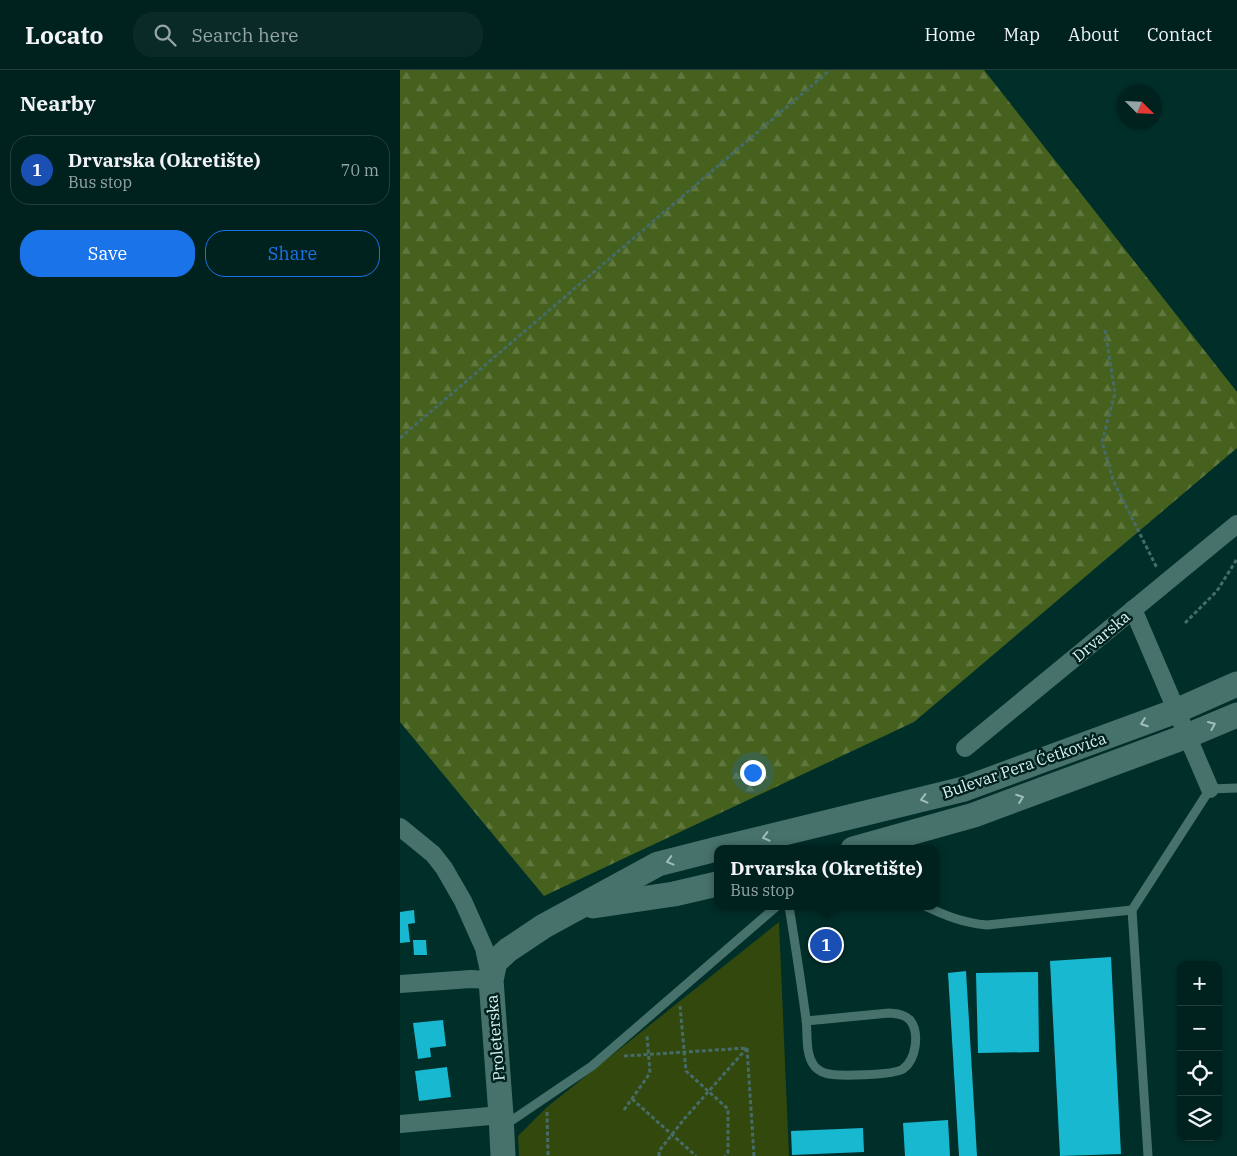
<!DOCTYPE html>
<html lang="en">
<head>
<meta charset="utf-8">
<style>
  body { margin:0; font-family:"IBM Plex Serif",serif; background:#0a2a28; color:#f1f3f6 }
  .controls { position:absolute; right:15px; bottom:15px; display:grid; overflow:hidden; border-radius:10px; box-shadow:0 1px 4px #0004 }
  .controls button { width:45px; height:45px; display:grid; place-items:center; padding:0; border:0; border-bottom:1px solid #223f3d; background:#00221f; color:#f1f3f6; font:25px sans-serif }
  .compass { position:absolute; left:717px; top:15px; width:45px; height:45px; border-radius:50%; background:#00221f; box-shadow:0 1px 4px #0004; rotate:114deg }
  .you { position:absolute; left:352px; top:702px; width:18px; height:18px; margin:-12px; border:4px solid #fff; border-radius:50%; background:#1a73e8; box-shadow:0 0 0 8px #1a73e833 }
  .badge { display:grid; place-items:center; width:32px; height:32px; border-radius:50%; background:#1a73e8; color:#fff; font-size:16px; font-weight:700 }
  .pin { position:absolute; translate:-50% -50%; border:2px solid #fff; box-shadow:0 1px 5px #0006 }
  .popup { position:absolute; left:314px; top:775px; width:225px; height:65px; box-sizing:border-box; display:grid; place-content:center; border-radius:10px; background:#00221f; filter:drop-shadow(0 1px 4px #0005); font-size:16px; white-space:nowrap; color:#95a4a4 }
  .popup b { font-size:19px; color:#f1f3f6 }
  .popup::after { content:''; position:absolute; left:50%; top:100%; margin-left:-10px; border:10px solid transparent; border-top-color:#00221f }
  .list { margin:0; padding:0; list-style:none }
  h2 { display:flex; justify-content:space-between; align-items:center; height:65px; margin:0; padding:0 20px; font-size:21px }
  h2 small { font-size:16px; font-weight:400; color:#95a4a4 }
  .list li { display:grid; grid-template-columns:32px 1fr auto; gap:15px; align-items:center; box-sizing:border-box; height:70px; margin:0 10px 10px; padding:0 10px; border:1px solid #223f3d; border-radius:20px }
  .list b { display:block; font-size:19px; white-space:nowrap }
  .list p { margin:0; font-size:16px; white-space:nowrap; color:#95a4a4 }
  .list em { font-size:16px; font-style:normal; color:#95a4a4 }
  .actions { display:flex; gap:10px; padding:15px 20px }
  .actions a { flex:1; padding:11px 0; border:1px solid #1a73e8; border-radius:20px; text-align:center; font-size:18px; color:#1a73e8 }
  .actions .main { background:#1a73e8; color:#fff }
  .icon { flex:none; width:28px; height:28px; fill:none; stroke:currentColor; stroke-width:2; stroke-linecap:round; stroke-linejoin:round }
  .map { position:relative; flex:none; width:837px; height:1086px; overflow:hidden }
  header { display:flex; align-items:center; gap:30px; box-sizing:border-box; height:70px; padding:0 25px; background:#00221f; border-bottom:1px solid #223f3d }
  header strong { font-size:24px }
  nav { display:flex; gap:28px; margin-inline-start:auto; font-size:18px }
  .search { width:350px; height:45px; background:#0a2a28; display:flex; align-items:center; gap:12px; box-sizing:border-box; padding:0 18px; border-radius:20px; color:#95a4a4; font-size:19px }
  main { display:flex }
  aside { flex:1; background:#00221f }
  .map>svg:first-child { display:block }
  .green { fill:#32480c }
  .forest { fill:url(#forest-firs) }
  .building { fill:#18b8d1 }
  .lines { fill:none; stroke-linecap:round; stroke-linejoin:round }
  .path { stroke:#466c68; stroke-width:3; stroke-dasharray:4 2.5; stroke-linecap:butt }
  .lane { stroke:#47726c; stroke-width:9 }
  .street { stroke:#47726c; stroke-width:18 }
  .secondary { stroke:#47726c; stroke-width:25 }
  .oneway { stroke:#a0bfbb }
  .labels { text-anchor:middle; stroke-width:5; stroke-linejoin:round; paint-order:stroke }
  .street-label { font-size:16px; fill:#dcf3ef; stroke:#00221f }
</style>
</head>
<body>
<header>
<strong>Locato</strong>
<div class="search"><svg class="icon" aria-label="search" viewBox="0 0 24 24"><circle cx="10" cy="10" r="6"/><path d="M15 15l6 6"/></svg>Search here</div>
<nav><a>Home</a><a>Map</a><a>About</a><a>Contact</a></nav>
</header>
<main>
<aside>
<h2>Nearby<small></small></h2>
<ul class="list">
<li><span class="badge" style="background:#1a4fb4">1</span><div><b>Drvarska (Okretište)</b><p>Bus stop</p></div><em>70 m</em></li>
</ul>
<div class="actions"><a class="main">Save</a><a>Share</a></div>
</aside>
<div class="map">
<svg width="837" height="1086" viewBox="0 0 837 1086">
  <defs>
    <pattern id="forest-firs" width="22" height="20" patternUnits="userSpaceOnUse" patternTransform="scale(1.25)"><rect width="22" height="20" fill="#46601e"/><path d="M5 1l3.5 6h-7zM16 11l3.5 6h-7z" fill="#60773f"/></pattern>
  </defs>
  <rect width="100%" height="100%" fill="#002e29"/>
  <polygon class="green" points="379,852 389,1086 119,1086 118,1066 147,1037"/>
  <polygon class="forest" points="0,0 584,0 837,322 837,378 514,652 144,826 0,652"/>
  <g class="building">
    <polygon points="14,840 15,853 8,854 10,872 0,873 0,842"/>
    <polygon points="13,870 26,870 27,885 14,885"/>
    <polygon points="711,887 721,1084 660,1086 650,891"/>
    <polygon points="566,901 577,1086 559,1086 548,903"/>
    <polygon points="638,902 639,982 578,983 576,903"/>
    <polygon points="43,950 46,976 30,978 31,987 18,989 13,953"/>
    <polygon points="47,997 51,1027 19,1031 15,1001"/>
    <polygon points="548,1050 550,1086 505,1086 503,1053"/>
    <polygon points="463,1058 464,1082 392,1085 391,1061"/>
  </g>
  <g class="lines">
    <g class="path">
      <polyline points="705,260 715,323 702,372 713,410 757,498"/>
      <polyline points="0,368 430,0"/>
      <polyline points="785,553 817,521 837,489"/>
      <polyline points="280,936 286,1001 328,1039 328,1082 325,1086"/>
      <polyline points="224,986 347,978 354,1086"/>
      <polyline points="232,1029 296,1086"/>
      <polyline points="224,1040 250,1003 247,965"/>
      <polyline points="147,1042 148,1086"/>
      <polyline points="259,1086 259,1081 285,1048 347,978"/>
    </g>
    <g class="lane">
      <path d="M389 836C395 874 401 911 406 949 408 963 405 982 413 994 415 998 421 1002 425 1003 435 1007 495 1005 503 999 516 990 520 963 510 950 504 944 497 944 489 943L406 951"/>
      <path d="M525 836C546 846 564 853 587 855L732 840 810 719 837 718"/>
      <polyline points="732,840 748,1086"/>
      <polyline points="105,1055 192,996 377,836"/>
    </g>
    <g class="street">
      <polyline points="733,539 810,719"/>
      <polyline points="565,678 837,454"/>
      <polyline points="0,757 33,784 44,798 63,831 84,878 91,910 71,909 0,914"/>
      <polyline points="0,1054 101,1045"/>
    </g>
    <g class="secondary">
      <polyline points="318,779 564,719 776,641 837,614"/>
      <polyline points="453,779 574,745 787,666 837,645"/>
      <polyline points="193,836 274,824 317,814"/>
      <polyline points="103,1086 101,1045 91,910 95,892 108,880 144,856 258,794 317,779"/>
    </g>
  </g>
  <defs><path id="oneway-chevron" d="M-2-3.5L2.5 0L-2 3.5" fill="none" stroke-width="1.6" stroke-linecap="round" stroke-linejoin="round" transform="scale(1.25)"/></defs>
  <g class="oneway">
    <use href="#oneway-chevron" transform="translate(744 653) rotate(160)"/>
    <use href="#oneway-chevron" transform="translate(812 655) rotate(-23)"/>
    <use href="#oneway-chevron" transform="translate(620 728) rotate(-20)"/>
    <use href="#oneway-chevron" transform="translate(524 729) rotate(166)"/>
    <use href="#oneway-chevron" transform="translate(366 767) rotate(166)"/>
    <use href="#oneway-chevron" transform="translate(270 791) rotate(165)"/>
  </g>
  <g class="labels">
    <g class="street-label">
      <text transform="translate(701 566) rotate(-40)" y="6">Drvarska</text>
      <text transform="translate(624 695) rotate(-19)" y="6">Bulevar Pera Ćetkovića</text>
      <text transform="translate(95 968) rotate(-95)" y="6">Proleterska</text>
    </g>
  </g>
</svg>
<div class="controls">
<button>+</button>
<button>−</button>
<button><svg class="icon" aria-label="locate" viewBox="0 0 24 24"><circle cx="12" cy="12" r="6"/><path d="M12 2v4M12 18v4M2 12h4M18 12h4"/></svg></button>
<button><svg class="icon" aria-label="layers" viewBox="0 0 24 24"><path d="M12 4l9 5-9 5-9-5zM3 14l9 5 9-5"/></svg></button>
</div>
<svg class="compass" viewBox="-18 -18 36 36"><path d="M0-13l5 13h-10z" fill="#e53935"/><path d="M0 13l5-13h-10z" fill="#95a4a4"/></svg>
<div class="you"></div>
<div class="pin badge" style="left:426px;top:875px;background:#1a4fb4">1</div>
<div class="popup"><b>Drvarska (Okretište)</b>Bus stop</div>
</div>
</main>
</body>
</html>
